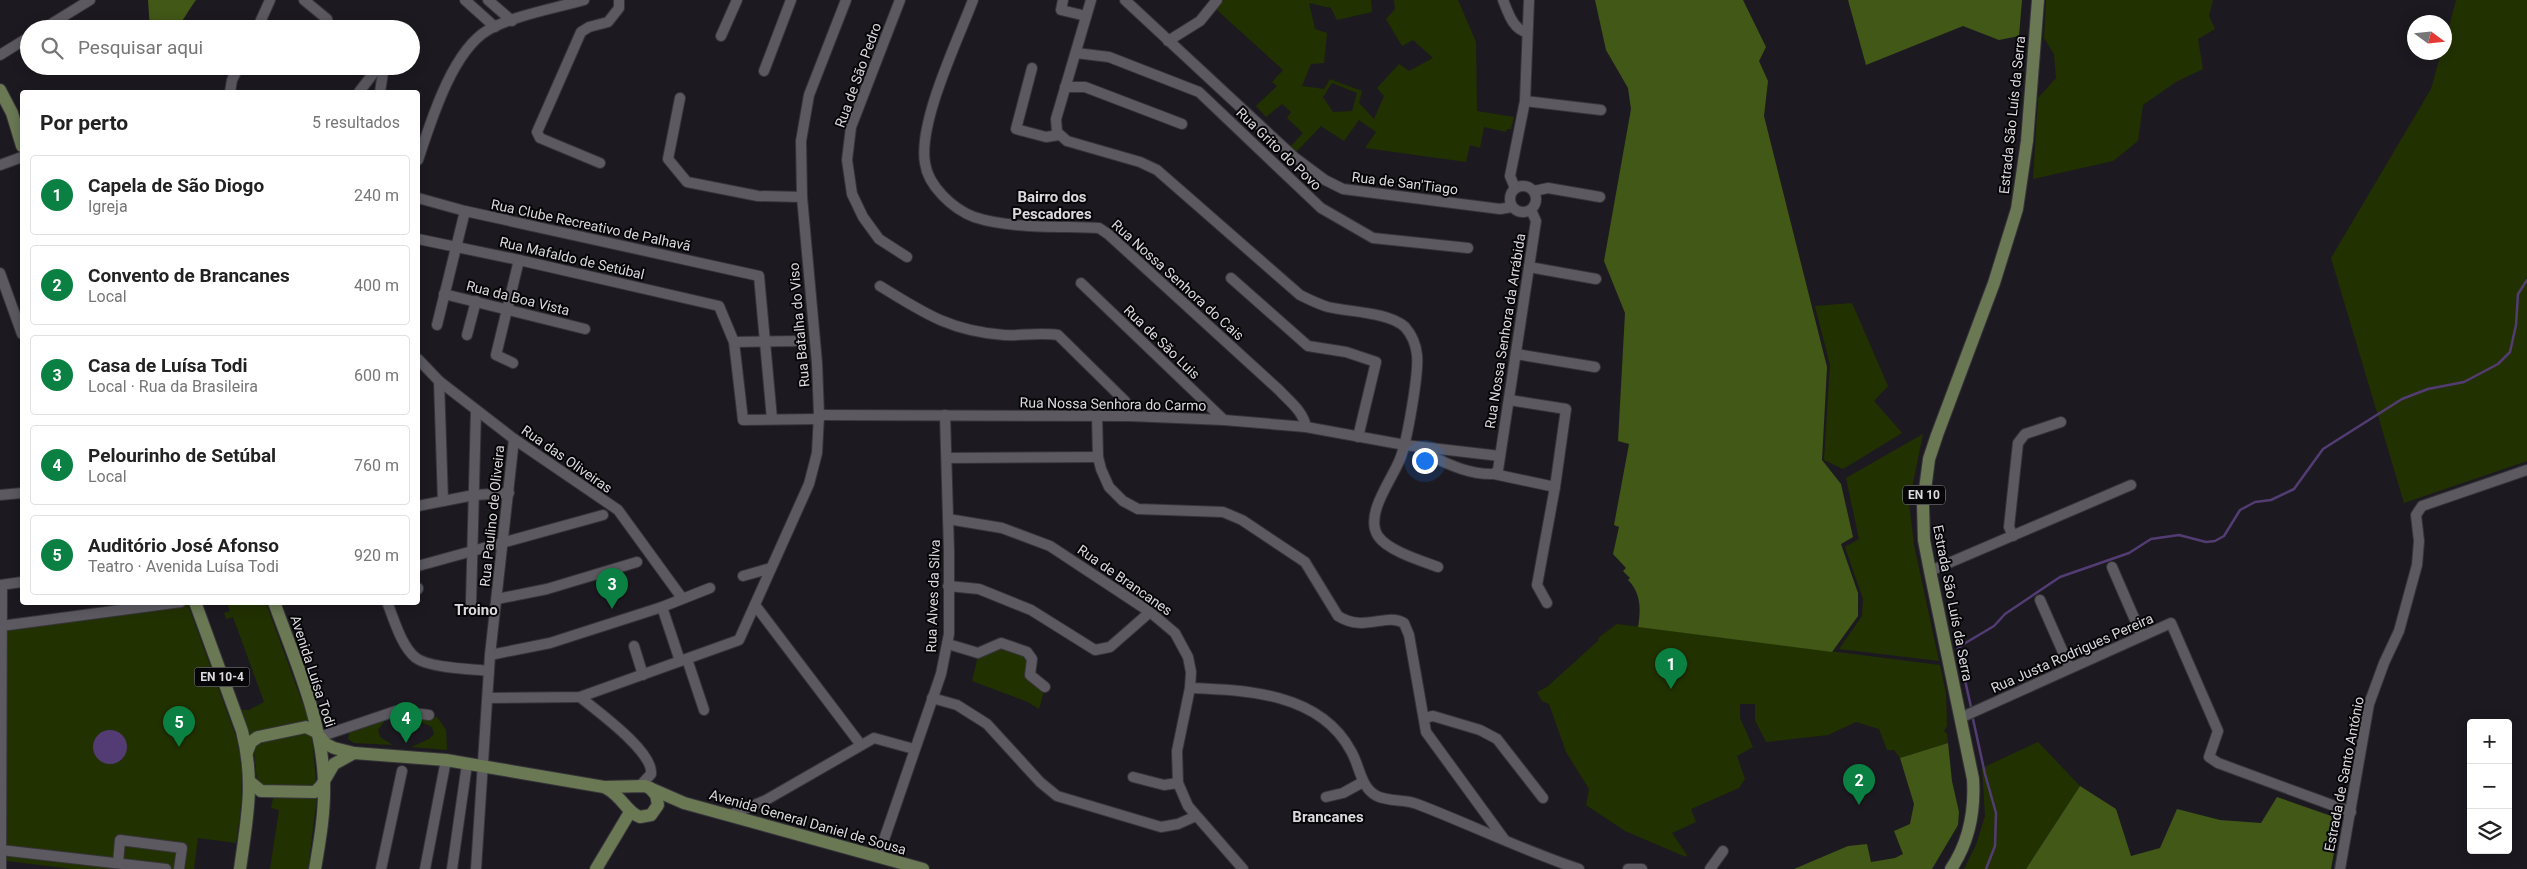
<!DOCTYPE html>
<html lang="pt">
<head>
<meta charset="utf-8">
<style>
  body { margin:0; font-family:Roboto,sans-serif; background:#f6f6f6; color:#222 }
  .controls { position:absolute; right:15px; bottom:15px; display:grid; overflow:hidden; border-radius:5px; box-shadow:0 2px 12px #0003 }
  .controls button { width:45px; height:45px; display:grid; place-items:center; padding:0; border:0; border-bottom:1px solid #e0e0e0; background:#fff; color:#222; font:25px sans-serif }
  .compass { position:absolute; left:2407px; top:15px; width:45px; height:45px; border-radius:50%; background:#fff; box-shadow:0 2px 12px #0003; rotate:105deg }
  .you { position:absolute; left:1424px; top:460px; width:18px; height:18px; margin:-12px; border:4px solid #fff; border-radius:50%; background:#1a73e8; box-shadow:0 0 0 8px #1a73e833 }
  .badge { display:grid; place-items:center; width:32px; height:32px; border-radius:50%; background:#0b8043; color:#fff; font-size:16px; font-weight:700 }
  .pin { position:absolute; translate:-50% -41px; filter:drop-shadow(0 1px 2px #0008) }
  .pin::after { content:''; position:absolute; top:26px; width:18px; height:15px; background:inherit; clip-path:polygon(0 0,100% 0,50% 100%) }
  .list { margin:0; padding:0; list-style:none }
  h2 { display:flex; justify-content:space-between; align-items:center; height:65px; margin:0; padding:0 20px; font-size:21px }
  h2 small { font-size:16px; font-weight:400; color:#767676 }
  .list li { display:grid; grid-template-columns:32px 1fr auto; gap:15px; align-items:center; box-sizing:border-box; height:80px; margin:0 10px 10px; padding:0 10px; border:1px solid #e0e0e0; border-radius:5px }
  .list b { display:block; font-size:19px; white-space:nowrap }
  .list p { margin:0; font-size:16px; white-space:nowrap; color:#767676 }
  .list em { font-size:16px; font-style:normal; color:#767676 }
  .icon { flex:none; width:28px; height:28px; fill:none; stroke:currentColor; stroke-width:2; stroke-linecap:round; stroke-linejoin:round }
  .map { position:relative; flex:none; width:2527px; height:869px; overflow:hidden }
  .search { position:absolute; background:#fff; box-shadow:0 2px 12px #0003; left:20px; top:20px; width:400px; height:55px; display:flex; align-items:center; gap:12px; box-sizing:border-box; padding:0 18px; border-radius:28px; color:#767676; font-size:19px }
  .panel { position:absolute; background:#fff; box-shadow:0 2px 12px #0003; left:20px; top:90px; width:400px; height:515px; border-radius:5px }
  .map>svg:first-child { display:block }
  .green { fill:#223100; fill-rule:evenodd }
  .forest { fill:#425816 }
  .water { fill:#533c74 }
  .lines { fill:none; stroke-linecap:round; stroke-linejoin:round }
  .stream { stroke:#533c74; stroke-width:2.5 }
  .minor-casing { stroke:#363439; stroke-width:12 }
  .major-casing { stroke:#363439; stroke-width:14 }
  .minor { stroke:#5c5961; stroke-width:10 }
  .major { stroke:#6a7854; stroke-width:12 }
  .labels { text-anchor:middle; stroke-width:4; stroke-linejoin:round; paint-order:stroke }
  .shield { fill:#060608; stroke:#9b9a9e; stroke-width:1 }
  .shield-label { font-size:12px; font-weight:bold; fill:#dbd9de }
  .street-label { font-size:14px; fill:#dbd9de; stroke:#060608 }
  .neighbourhood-label { font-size:15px; font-weight:bold; fill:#dbd9de; stroke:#060608 }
</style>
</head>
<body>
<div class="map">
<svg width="2527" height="869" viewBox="0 0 2527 869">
  <rect width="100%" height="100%" fill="#1c1a20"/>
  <g class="green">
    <path d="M1220 0H1371L1372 12 1337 20 1331 8 1309 3 1315 29 1327 33 1324 63 1311 64 1302 86 1324 89 1330 79 1362 91 1359 103 1374 119 1384 96 1377 88 1399 64 1409 71 1433 58 1413 40 1402 46 1386 19 1395 9 1394 0H1458L1476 42 1477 111 1514 117 1511 129H1507L1506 132 1484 127 1480 148 1470 145 1466 162 1365 148 1376 132 1359 120 1344 141 1321 126 1296 152 1291 146 1303 133 1287 118 1291 112 1282 104 1266 117 1256 106 1277 86 1272 82 1283 70 1216 9ZM1332 83 1357 93 1352 111 1333 112 1323 97Z"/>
    <polygon points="2046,0 2213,0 2209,16 2215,29 2198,39 2203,69 2176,82 2143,105 2138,141 2113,161 2033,179 2038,98 2056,78 2054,54 2044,38"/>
    <polygon points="2456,0 2527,0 2527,461 2404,503 2331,258 2431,89 2441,53 2444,52 2445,41"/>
    <polygon points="1852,303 1888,386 1874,401 1902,433 1843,469 1824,460 1830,365 1815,306"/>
    <polygon points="1923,434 1909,502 1914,545 1939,661 1839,649 1862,616 1863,599 1845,547 1859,539 1846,478"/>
    <polygon points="227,603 266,603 309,721 250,735 242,710 249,710 264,702 233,617 226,619 224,613 230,611"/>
    <path d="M188 605 236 737C245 773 242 806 236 843L198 838 194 869H73L7 861 6 628Z"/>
    <polygon points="1617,624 1940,665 1946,693 1947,726 1944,731 1947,734 1948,743 1900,758 1894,750 1887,750 1879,729 1856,722 1828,735 1766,742 1755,720 1755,704 1740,704 1740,718 1753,747 1737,756 1745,779 1739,788 1691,809 1696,822 1672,833 1687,855 1686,857 1625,831 1586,805 1589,789 1566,752 1549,704 1542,701 1537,692 1547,687 1599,640 1598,638"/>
    <polygon points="997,643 1027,652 1029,670 1045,687 1039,709 1028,702 972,681 978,656"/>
    <polygon points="437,717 446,730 447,750 411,747 429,739 434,734 432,727 417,720"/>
    <polygon points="382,718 384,722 378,730 380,737 393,745 354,743 348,739 350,728"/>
    <polygon points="303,731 312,738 316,782 312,787 264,787 257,781 254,751 257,743"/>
    <polygon points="2038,742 2080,786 2026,869 1964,869 1976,845 1985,816 1982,768"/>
    <polygon points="317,796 308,869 270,869 279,810 271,808 273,798"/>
  </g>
  <g class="forest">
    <path d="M148 0H196C177 26 185 29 150 29Z"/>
    <path d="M1595 0H1743L1766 47 1759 61 1768 81 1764 116 1827 367 1822 460 1841 484 1853 537 1841 544 1858 593V616L1832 652 1638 627C1641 609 1641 593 1628 580L1630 578 1623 571 1626 568 1613 554 1619 527 1614 525 1629 444 1618 441 1625 313 1604 261 1631 109 1628 88 1606 50Z"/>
    <polygon points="1848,0 2022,0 2019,36 1999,40 1963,26 1866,65"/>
    <polygon points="1948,743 1952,781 1959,812 1958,825 1932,869 1794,869 1848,846 1867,844 1871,862 1895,858 1903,854 1894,831 1910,824 1914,804 1900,758"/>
    <polygon points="2080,786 2116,809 2131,856 2160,848 2177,809 2220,820 2261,823 2277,797 2340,819 2331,869 2026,869"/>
  </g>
  <circle class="water" cx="110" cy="747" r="17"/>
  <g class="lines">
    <g class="stream">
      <polyline points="1971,707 1958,649 1962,645 1994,626 2005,614 2060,577 2129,553 2151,539 2179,535 2206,542 2215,541 2224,536 2240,510 2255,502 2271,500 2294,489 2323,449 2402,399 2428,389 2464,382 2498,364 2510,352 2516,325 2518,294 2527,280"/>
      <polyline points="1973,719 1985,774 1996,813 1995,846 1986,869"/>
    </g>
    <g class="minor-casing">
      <g id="minor">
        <polyline points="304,0 327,19 330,29"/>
        <polyline points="465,0 495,27"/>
        <polyline points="488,0 512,21"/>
        <polyline points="900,0 851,127 847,160 852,194 863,217 879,239 907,257"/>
        <path d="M973 0C958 40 918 122 925 163 928 186 953 209 974 217 1010 229 1061 226 1099 228L1108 234 1279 390C1290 402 1303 411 1306 427"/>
        <polyline points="1063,0 1061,10 1086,16"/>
        <path d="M1091 0 1056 119 1057 132 1067 141 1140 162 1157 170 1300 295C1310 300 1318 304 1328 307 1349 312 1389 312 1405 327 1412 335 1416 345 1417 355 1419 373 1407 442 1400 459 1392 480 1364 514 1378 536 1388 551 1422 561 1438 567"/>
        <polyline points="1125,0 1294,157 1325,180 1343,189 1500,209 1512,207"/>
        <path d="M1503 0C1508 12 1513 30 1527 32"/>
        <polyline points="43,29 90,0"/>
        <polyline points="257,29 270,0"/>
        <polyline points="404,29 404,28"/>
        <polyline points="721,36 737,0"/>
        <polyline points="1168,41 1200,21 1217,0"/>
        <polyline points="1076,53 1109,57 1199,92 1321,208 1373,238 1468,248"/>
        <polyline points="0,55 29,37"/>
        <polyline points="1032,68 1016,129 1046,137 1059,135"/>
        <polyline points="764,71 791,0"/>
        <polyline points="1065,87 1085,87 1182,124"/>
        <polyline points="230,92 232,80 239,66"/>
        <polyline points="359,92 379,66"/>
        <polyline points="380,92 384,66"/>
        <polyline points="680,98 668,159 687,182 758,196 802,197"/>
        <polyline points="1525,101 1601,110"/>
        <path d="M418 160C431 121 452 51 488 30 512 16 556 8 584 0"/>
        <polyline points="600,163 540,138 537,132 581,32 589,27 608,22 619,8 619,0"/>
        <polyline points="0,165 22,157"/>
        <circle cx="1523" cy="199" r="13"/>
        <polyline points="1515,188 1510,176 1525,101 1529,0"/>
        <polyline points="1534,191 1548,188 1600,197"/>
        <polyline points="418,198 465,211 759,276 772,419"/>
        <polyline points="418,239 519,260 719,306 734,342 743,420 819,419"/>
        <polyline points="1529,267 1596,279"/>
        <polyline points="0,273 22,334"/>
        <polyline points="1231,278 1308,346 1346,352 1376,362 1358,437"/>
        <polyline points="1081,283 1224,420"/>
        <path d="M880 286C924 313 950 331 1004 335 1021 336 1040 332 1058 335L1125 401 1130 416"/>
        <polyline points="444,294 585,329"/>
        <polyline points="437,325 465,211"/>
        <polyline points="467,335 476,301"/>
        <polyline points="734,342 802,341"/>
        <polyline points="1516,354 1595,367"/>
        <polyline points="418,359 439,381 514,439 618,510 682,598"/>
        <polyline points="513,363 496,355 519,260"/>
        <polyline points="439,381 443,501"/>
        <polyline points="819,415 1130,416 1224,420 1306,427 1405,445 1500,456"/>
        <path d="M1097 416 1098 457 1101 469 1109 487 1123 501 1138 509 1223 512 1242 520 1305 562 1338 616C1365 633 1386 612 1404 623L1409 635 1426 732 1504 839"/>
        <path d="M1420 451C1444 462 1467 475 1494 474L1498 470 1536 221 1531 210"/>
        <polyline points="947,458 1098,457"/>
        <polyline points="1494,474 1555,487 1566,409 1509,400"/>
        <polyline points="0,495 22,493"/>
        <polyline points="418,506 474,495 509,493"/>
        <polyline points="948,519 1002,528 1050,546 1150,612 1175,633 1188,657 1191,672 1190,688 1177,751 1178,783 1188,806 1243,869"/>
        <polyline points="2013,536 2009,527 2018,443 2025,434 2061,422"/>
        <polyline points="418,566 603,515"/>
        <polyline points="2112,567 2142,636"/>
        <polyline points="1930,571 2131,485"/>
        <polyline points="743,576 771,568"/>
        <polyline points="0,585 22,582"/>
        <polyline points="948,586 979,589 1031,610 1095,650 1110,647 1150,612"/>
        <polyline points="418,588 418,589"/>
        <polyline points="497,599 547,589 637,562"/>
        <polyline points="2040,600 2070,668"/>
        <path d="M387 602C394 619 401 646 416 658 430 668 471 669 489 671"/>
        <polyline points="471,603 476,410"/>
        <polyline points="1547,603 1537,585 1555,487"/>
        <polyline points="755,605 861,745"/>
        <polyline points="662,607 680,661"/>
        <polyline points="1,626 181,602"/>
        <polyline points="948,644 978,653 1001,643 1027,652 1032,659 1030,675 1045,687"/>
        <polyline points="634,646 643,675"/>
        <polyline points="490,655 550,643 662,607 710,588"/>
        <polyline points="687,659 704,710"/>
        <path d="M1190 688C1247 690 1320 693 1351 751 1360 766 1360 787 1377 796 1389 802 1405 799 1417 804 1472 825 1524 851 1579 869"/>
        <path d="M580 697C597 711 654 752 651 774L640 786"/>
        <polyline points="488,698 580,697 739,640 809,484 817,453 819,415 817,363 802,197 801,141 809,95 846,0"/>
        <polyline points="932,698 957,705 987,724 1040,782 1057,796 1161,827 1178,824 1196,816"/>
        <polyline points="1424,718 1433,716 1480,730 1497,739 1543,798"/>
        <polyline points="1960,718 2171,623 2218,731 2209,757 2218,763 2351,812"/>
        <polyline points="319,737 396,711 429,715"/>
        <polyline points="1133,777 1164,785 1178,783"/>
        <polyline points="1326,797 1343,793 1363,782"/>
        <polyline points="730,815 766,800 874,738 914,749"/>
        <polyline points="1,850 166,869"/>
        <polyline points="878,857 941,674 949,634 949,551 945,415"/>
        <polyline points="118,863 120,840 182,848 179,869"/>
        <polyline points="1,869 2,585"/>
        <polyline points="381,869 402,771"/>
        <polyline points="425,869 446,760"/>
        <polyline points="452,869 466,771"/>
        <polyline points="476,869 490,655 514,439"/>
        <polyline points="1628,869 1642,869"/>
        <polyline points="1710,869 1723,851"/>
        <polyline points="2340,869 2369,704 2384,663 2399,631 2417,565 2419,541 2416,515 2422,506 2527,470"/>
      </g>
    </g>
    <g class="major-casing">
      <g id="major">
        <polyline points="0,90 12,113 22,146"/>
        <path d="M195 602 242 731C255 782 247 818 240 869"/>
        <path d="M274 602C295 661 322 719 324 782 325 811 320 840 315 869"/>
        <polyline points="247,752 251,742 258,737 306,727 316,732 326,744 334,748 354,753 446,760 604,787 645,786 684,803 923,869"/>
        <polyline points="250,782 261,791 315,792 321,786 334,764 354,753"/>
        <path d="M606 788C623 797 626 812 640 817L651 815 658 805 656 795 650 788"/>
        <polyline points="596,869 630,812"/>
        <path d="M1951 869C1969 842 1975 811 1973 779L1930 571 1924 540 1923 505 1929 459 1937 435 1994 283 2017 209 2027 141 2038 0"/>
      </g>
    </g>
    <use href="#minor" class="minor"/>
    <use href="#major" class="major"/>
  </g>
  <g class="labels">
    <g class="shield">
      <rect x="1903" y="485.5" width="42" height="19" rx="4"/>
      <rect x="194.5" y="667.5" width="55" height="19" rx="4"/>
    </g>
    <g class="shield-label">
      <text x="1924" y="499">EN 10</text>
      <text x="222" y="681">EN 10-4</text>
    </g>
    <g class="street-label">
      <text transform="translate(858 75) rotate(-70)" y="5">Rua de São Pedro</text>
      <text transform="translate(2012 115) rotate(-84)" y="5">Estrada São Luís da Serra</text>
      <text transform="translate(1279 149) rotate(44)" y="5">Rua Grito do Povo</text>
      <text transform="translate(1405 183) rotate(7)" y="5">Rua de San'Tiago</text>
      <text transform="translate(591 225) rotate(12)" y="5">Rua Clube Recreativo de Palhavã</text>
      <text transform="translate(572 258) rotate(13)" y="5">Rua Mafaldo de Setúbal</text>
      <text transform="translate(1178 280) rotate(42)" y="5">Rua Nossa Senhora do Cais</text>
      <text transform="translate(518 298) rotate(14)" y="5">Rua da Boa Vista</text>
      <text transform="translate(799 325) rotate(-95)" y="5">Rua Batalha do Viso</text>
      <text transform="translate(1505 331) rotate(-81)" y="5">Rua Nossa Senhora da Arrábida</text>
      <text transform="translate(1162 342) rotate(44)" y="5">Rua de São Luis</text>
      <text transform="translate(1113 404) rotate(1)" y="5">Rua Nossa Senhora do Carmo</text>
      <text transform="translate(567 459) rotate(35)" y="5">Rua das Oliveiras</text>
      <text transform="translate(492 516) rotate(-84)" y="5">Rua Paulino de Oliveira</text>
      <text transform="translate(1125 580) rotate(35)" y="5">Rua de Brancanes</text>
      <text transform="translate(933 596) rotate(-88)" y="5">Rua Alves da Silva</text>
      <text transform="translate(1953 603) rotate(79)" y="5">Estrada São Luís da Serra</text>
      <text transform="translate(2072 653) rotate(-24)" y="5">Rua Justa Rodrigues Pereira</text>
      <text transform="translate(313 671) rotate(72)" y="5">Avenida Luísa Todi</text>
      <text transform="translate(2344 774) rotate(-79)" y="5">Estrada de Santo António</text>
      <text transform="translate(808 822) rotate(16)" y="5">Avenida General Daniel de Sousa</text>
    </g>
    <g class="neighbourhood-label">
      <text x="1052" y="202">Bairro dos<tspan x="1052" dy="17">Pescadores</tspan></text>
      <text x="476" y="615">Troino</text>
      <text x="1328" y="822">Brancanes</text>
    </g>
  </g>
</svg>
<div class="controls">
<button>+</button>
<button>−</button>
<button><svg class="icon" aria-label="layers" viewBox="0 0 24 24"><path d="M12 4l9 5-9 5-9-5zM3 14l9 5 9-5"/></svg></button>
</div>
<svg class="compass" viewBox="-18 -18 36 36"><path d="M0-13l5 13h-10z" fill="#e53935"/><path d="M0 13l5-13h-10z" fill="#767676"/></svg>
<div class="you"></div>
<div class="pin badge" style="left:1671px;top:689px">1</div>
<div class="pin badge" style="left:1859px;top:805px">2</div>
<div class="pin badge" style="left:612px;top:609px">3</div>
<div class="pin badge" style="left:406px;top:743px">4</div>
<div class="pin badge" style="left:179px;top:747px">5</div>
<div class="search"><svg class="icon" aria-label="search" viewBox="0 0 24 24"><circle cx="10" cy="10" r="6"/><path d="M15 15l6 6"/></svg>Pesquisar aqui</div>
<section class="panel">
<h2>Por perto<small>5 resultados</small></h2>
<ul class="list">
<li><span class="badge">1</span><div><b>Capela de São Diogo</b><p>Igreja</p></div><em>240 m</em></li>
<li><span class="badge">2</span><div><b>Convento de Brancanes</b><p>Local</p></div><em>400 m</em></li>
<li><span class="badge">3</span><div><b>Casa de Luísa Todi</b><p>Local · Rua da Brasileira</p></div><em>600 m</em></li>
<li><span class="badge">4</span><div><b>Pelourinho de Setúbal</b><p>Local</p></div><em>760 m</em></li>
<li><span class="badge">5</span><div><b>Auditório José Afonso</b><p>Teatro · Avenida Luísa Todi</p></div><em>920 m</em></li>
</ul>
</section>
</div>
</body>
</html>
